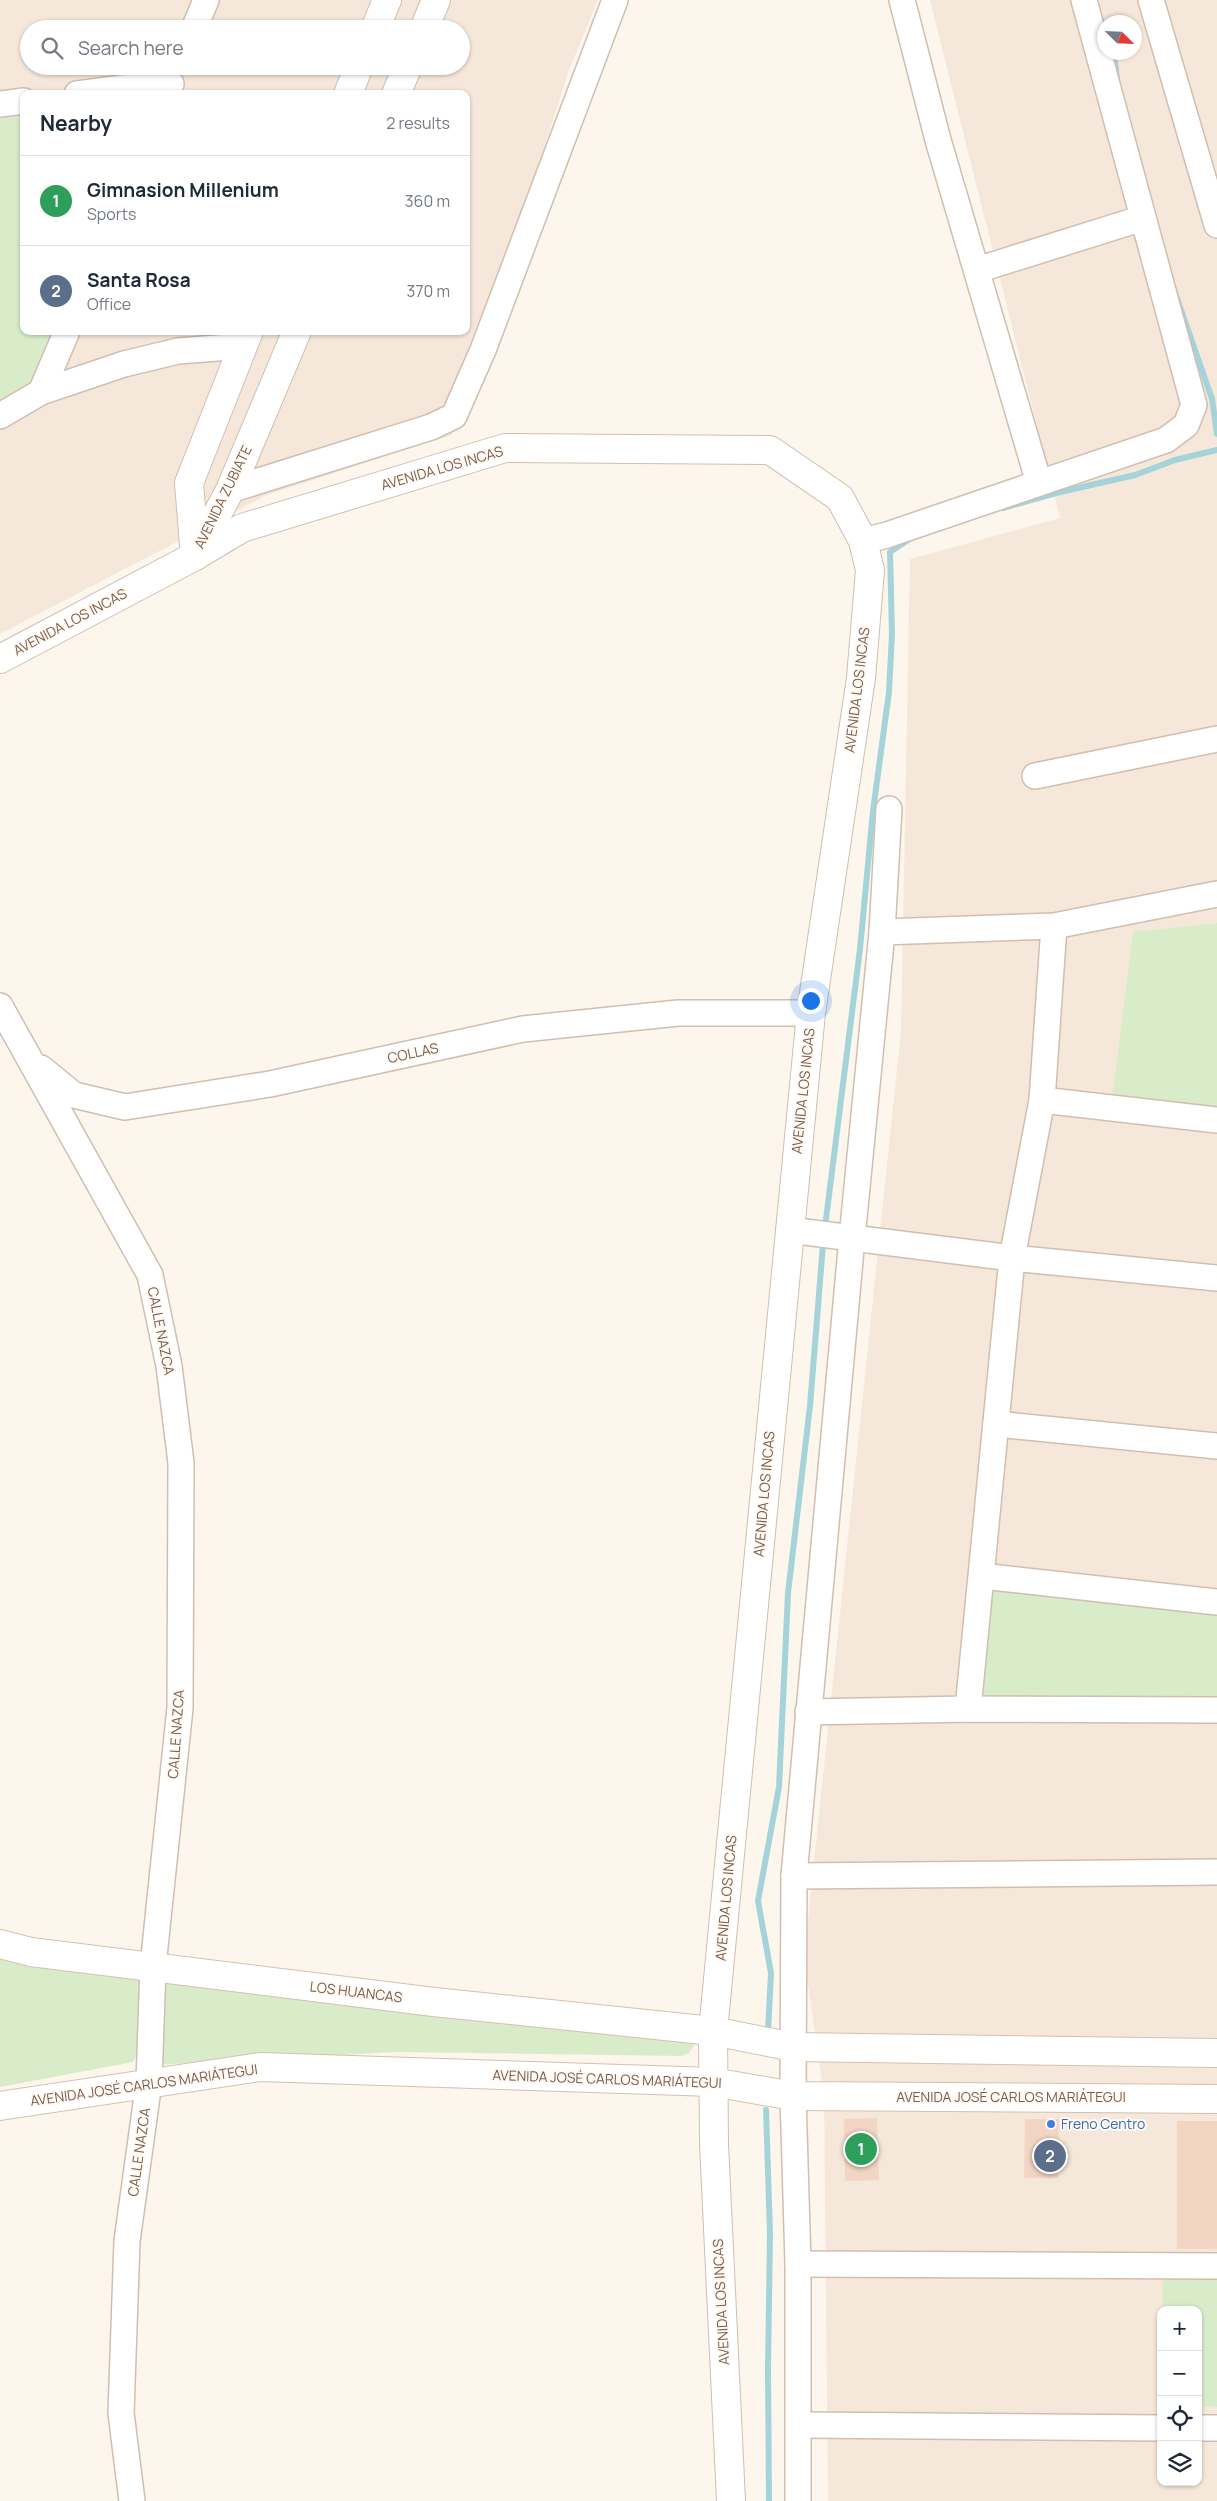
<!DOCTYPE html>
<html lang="en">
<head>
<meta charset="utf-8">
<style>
  body { margin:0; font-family:Manrope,sans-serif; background:#f2f2f3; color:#1f2937 }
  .controls { position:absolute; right:15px; bottom:15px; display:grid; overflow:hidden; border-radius:10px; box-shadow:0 1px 4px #0004 }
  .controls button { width:45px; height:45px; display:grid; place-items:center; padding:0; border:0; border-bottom:1px solid #e0e1e3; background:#fff; color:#1f2937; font:25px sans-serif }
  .compass { position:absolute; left:1097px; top:15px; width:45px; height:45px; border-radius:50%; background:#fff; box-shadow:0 1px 4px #0004; rotate:114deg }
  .you { position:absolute; left:810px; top:1000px; width:18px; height:18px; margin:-12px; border:4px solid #fff; border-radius:50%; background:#1a73e8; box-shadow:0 0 0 8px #1a73e833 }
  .badge { display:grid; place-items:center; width:32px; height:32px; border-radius:50%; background:#0b8043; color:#fff; font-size:16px; font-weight:700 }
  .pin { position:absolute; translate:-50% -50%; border:2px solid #fff; box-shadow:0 1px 5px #0006 }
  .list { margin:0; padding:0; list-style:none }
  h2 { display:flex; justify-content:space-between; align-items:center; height:65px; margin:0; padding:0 20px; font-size:21px }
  h2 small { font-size:16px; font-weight:400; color:#747a83 }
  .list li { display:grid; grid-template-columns:32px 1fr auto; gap:15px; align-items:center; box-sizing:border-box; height:90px; padding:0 20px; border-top:1px solid #e0e1e3 }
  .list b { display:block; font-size:19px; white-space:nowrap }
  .list p { margin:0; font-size:16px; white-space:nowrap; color:#747a83 }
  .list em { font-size:16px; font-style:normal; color:#747a83 }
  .icon { flex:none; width:28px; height:28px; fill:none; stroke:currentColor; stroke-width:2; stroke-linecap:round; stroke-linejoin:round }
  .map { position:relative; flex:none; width:1217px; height:2501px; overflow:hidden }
  .search { position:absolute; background:#fff; box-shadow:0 1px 4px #0004; left:20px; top:20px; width:450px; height:55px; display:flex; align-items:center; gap:12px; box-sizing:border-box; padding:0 18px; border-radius:28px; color:#747a83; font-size:19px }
  .panel { position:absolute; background:#fff; box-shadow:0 1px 4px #0004; left:20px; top:90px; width:450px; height:245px; border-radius:10px }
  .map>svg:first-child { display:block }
  .residential { fill:#f5e8da; fill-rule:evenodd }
  .green { fill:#d8ecc9 }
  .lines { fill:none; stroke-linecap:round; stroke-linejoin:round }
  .stream { stroke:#a5d3da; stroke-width:6 }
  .building { fill:#f3d5c3 }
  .minor-casing { stroke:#d1beb0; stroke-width:28 }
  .tertiary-casing { stroke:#d1beb0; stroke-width:30 }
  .secondary-casing { stroke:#d6c0b0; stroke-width:30 }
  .minor { stroke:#fff; stroke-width:25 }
  .tertiary { stroke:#fff; stroke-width:28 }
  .secondary { stroke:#fff; stroke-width:28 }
  .shop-dot { fill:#3f7fe0; stroke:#fffaf3; stroke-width:2 }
  .labels { text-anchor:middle; stroke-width:4; stroke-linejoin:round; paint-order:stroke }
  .street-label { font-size:14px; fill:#7a5c4d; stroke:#fffaf3 }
  .shop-label { font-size:14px; fill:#366cbe; stroke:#fffaf3; text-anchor:start }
</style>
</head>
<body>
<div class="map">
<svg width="1217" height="2501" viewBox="0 0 1217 2501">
  <rect width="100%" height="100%" fill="#fdf6ec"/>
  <g class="residential">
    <path d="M0 0H598L569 70 452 435 267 495 0 634ZM29 29H461V66H29ZM24 94H466V331H24Z"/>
    <path d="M930 0H1217V2501H828L824 2095 804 1958 901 1031 910 559 1060 518ZM1104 22H1134V52H1104ZM1161 2310H1198V2482H1161Z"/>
  </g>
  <g class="green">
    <polygon points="24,114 24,331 52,331 29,385 0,402 0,117"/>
    <polygon points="1217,923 1217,1111 1112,1100 1133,932"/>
    <polygon points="990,1583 1217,1611 1217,1697 979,1699"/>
    <polygon points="0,1957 138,1972 146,1991 141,2044 133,2062 0,2087"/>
    <polygon points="167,1961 690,2038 695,2044 689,2053 682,2056 395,2052 156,2065"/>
    <polygon points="1163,2279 1217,2280 1217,2407 1198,2406 1198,2310 1162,2310"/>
  </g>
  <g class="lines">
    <g class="stream">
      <polyline points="1114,52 1117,80"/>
      <polyline points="1173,287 1212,399 1217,434"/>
      <polyline points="1003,508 1056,493 1135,475 1175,460 1217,450"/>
      <polyline points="825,1227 860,949 873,811 889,692 892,634 890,552 911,538"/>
      <polyline points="768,2032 771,1973 758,1901 779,1787 788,1593 810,1406 823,1244"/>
      <polyline points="766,2110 770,2233 768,2369 769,2501"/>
    </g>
  </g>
  <g class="building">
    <polygon points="877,2118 879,2180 845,2181 844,2119"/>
    <polygon points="1025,2119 1059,2119 1058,2178 1024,2178"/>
    <rect x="1177" y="2121" width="40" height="128"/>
  </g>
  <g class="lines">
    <g class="minor-casing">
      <g id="minor">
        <polyline points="902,0 938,140 1039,483"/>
        <polyline points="1151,0 1217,225"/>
        <polyline points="194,29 206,0"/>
        <polyline points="77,94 145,85 171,84"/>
        <polyline points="0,104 24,101"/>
        <polyline points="977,270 1143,218"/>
        <polyline points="41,392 67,331"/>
        <polyline points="0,416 41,392 124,364 178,351 243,346"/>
        <polyline points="230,490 431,427 454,416 483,350 615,0"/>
        <polyline points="863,541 887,535 1166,440 1186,425 1194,405 1084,0"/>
        <polyline points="1035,776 1217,739"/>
        <polyline points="882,932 1054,926 1217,894"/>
        <polyline points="0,1006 150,1275 169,1366 181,1463 180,1708 153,1966 149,2082 127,2241 121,2413 132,2501"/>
        <polyline points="41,1068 74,1095 125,1107 270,1084 523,1029 678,1013 811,1013"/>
        <polyline points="1042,1100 1217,1120"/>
        <polyline points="789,1230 1012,1258 1217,1278"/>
        <polyline points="996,1424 1217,1446"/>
        <polyline points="982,1576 1217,1602"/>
        <polyline points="968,1709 1012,1258 1042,1100 1054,926"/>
        <polyline points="808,1712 968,1709 1217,1710"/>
        <polyline points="794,1876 1217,1872"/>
        <polyline points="798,2264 1217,2266"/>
        <polyline points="799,2425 1161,2428"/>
        <polyline points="1198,2428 1217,2428"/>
        <polyline points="798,2501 798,2264 793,2096 794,1876 852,1238 882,932 889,809"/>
      </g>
    </g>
    <g class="tertiary-casing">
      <g id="tertiary">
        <polyline points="375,29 387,0"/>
        <polyline points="424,29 436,0"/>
        <polyline points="348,94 359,66"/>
        <polyline points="396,94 408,66"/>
        <polyline points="195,556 230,490 297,331"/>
        <polyline points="195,556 189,483 249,331"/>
        <polyline points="0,659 195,556 242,528 505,448 770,450 840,498 863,541 870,570 861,678 811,1013 713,2031 714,2144 731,2501"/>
      </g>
    </g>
    <g class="secondary-casing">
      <g id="secondary">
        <polyline points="0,1944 31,1952 434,2002 713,2031 793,2047 1217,2053"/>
        <polyline points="0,2106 260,2067 713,2082 793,2096 1217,2099"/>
      </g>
    </g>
    <use href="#minor" class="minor"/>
    <use href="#tertiary" class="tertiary"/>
    <use href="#secondary" class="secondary"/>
  </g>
  <circle class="shop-dot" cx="1051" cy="2124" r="5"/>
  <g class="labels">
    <g class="street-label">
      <text transform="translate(442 468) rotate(-16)" y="5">AVENIDA LOS INCAS</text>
      <text transform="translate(223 497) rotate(-64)" y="5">AVENIDA ZUBIATE</text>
      <text transform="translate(70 622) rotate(-28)" y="5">AVENIDA LOS INCAS</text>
      <text transform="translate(857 690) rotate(-83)" y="5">AVENIDA LOS INCAS</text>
      <text transform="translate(413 1053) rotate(-12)" y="5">COLLAS</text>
      <text transform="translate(803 1091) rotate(-84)" y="5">AVENIDA LOS INCAS</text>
      <text transform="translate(161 1331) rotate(79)" y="5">CALLE NAZCA</text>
      <text transform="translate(764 1494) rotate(-85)" y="5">AVENIDA LOS INCAS</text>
      <text transform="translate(176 1734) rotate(-86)" y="5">CALLE NAZCA</text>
      <text transform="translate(726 1898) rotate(-85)" y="5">AVENIDA LOS INCAS</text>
      <text transform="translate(356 1992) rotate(7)" y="5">LOS HUANCAS</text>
      <text transform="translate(607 2079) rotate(2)" y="5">AVENIDA JOSÉ CARLOS MARIÁTEGUI</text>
      <text transform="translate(144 2085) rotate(-8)" y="5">AVENIDA JOSÉ CARLOS MARIÁTEGUI</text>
      <text x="1011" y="2102">AVENIDA JOSÉ CARLOS MARIÁTEGUI</text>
      <text transform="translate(139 2152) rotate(-82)" y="5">CALLE NAZCA</text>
      <text transform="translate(721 2302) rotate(-93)" y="5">AVENIDA LOS INCAS</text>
    </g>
    <g class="shop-label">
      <text x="1061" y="2129">Freno Centro</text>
    </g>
  </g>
</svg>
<div class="controls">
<button>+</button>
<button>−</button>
<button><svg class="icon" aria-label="locate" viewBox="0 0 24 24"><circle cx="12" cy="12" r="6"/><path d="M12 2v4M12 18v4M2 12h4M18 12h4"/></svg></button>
<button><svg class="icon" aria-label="layers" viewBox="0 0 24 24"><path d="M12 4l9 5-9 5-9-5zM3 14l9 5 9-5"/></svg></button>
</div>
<svg class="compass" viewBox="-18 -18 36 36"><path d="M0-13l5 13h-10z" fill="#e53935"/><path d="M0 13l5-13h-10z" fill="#747a83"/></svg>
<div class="you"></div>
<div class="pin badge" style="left:861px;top:2149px;background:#2e9e5b">1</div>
<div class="pin badge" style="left:1050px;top:2156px;background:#5c6f8a">2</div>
<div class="search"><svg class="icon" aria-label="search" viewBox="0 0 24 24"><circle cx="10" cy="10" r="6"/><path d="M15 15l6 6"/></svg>Search here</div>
<section class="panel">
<h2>Nearby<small>2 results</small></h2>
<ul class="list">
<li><span class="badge" style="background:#2e9e5b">1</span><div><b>Gimnasion Millenium</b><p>Sports</p></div><em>360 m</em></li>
<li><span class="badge" style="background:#5c6f8a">2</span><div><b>Santa Rosa</b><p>Office</p></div><em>370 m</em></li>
</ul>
</section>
</div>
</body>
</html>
